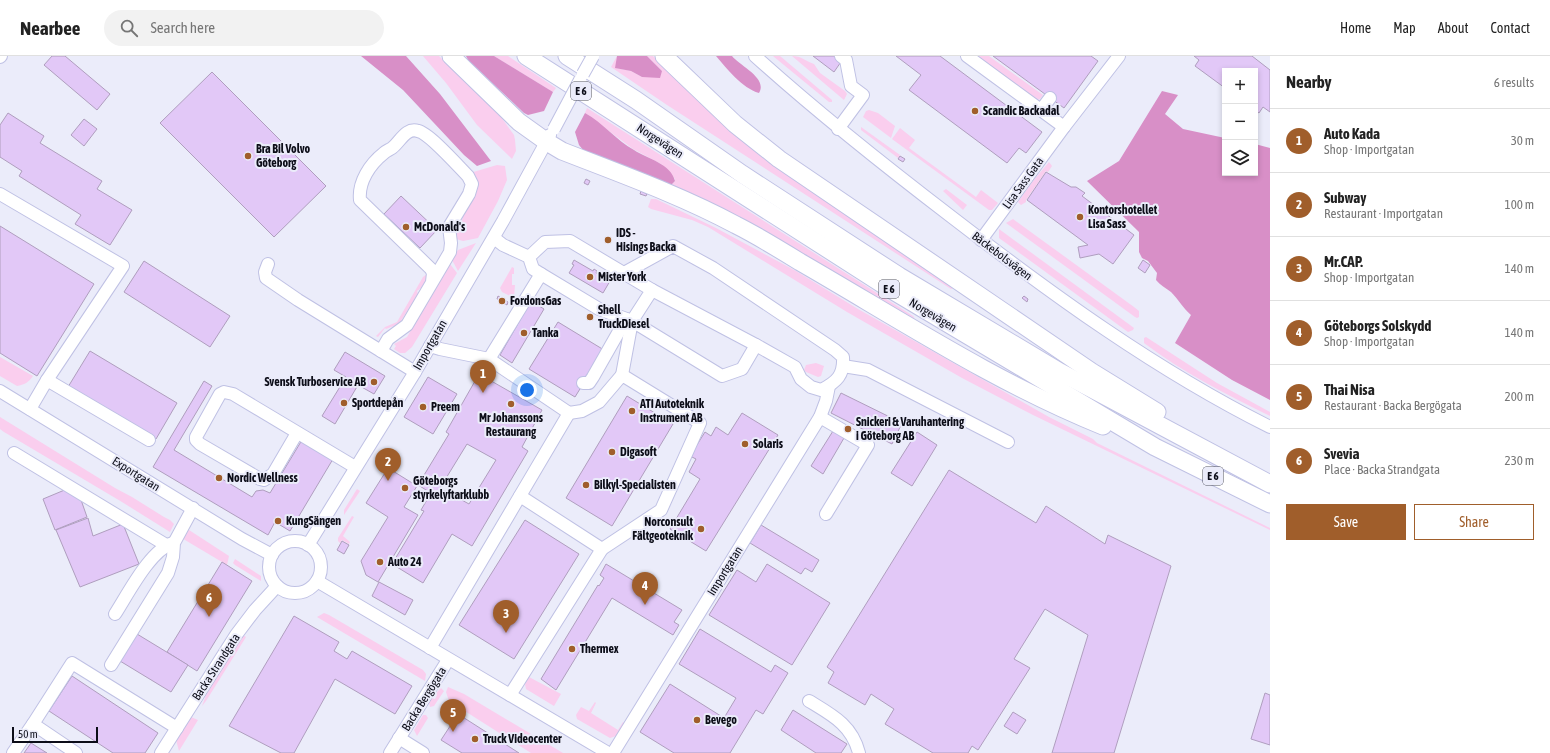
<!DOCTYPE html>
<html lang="en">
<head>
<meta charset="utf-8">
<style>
  body { margin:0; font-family:"Asap Condensed",sans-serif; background:#f2f2f2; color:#222 }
  .controls { position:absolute; right:12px; top:12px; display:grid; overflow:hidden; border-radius:0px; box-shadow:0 2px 6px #0003 }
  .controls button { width:36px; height:36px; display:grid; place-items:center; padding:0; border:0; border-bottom:1px solid #e0e0e0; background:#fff; color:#222; font:20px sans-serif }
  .scale { position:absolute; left:12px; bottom:10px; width:86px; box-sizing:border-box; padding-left:4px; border:2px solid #0c0d18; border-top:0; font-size:11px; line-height:14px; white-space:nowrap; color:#0c0d18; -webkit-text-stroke:3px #ebecfa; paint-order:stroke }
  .you { position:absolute; left:527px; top:334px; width:14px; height:14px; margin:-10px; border:3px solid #fff; border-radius:50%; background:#1a73e8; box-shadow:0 0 0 6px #1a73e833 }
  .badge { display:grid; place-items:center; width:26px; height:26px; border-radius:50%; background:#a05e2b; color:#fff; font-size:13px; font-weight:700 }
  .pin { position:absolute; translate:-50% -33px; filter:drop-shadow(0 1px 2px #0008) }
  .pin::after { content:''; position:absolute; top:21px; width:14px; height:12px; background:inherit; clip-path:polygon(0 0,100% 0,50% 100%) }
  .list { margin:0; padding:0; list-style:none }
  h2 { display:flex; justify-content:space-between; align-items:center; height:52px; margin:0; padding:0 16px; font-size:17px }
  h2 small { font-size:13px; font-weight:400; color:#767676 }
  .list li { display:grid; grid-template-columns:26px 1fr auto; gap:12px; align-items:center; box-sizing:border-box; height:64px; padding:0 16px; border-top:1px solid #e0e0e0 }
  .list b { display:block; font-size:15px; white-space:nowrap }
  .list p { margin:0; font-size:13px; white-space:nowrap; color:#767676 }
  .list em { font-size:13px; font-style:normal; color:#767676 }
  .actions { display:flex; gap:8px; padding:12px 16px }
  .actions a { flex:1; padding:9px 0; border:1px solid #a05e2b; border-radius:0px; text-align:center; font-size:14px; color:#a05e2b }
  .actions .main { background:#a05e2b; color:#fff }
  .icon { flex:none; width:22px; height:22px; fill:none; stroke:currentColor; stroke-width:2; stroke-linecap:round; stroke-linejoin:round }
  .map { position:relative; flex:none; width:1270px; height:697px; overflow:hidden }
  header { display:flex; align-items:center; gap:24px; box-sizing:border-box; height:56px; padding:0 20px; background:#fff; border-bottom:1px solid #e0e0e0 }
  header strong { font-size:19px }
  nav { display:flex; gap:22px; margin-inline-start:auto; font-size:14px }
  .search { width:280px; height:36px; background:#f2f2f2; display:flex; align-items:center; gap:10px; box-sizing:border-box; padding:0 14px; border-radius:22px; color:#767676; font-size:15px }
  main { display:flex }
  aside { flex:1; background:#fff }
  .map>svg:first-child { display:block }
  .green { fill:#faceee }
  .forest { fill:#d88fc7 }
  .building { fill:#e2c8f7; stroke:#af9ebe; fill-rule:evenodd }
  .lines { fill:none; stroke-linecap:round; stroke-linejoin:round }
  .minor-casing { stroke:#bfc1e4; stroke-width:14 }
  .highway-casing { stroke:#bfc1e4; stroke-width:19 }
  .minor { stroke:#fff; stroke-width:12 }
  .highway { stroke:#fff; stroke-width:17 }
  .minor-bridge-casing { stroke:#bfc1e4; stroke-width:14; stroke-linecap:butt }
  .minor-bridge { stroke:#fff; stroke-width:12 }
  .poi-dot { fill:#a05e2b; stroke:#ebecfa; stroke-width:1.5 }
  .labels { text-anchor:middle; stroke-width:4; stroke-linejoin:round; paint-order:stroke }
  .shield { fill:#ebecfa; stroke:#4f505c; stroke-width:1 }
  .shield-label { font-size:11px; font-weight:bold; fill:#0c0d18 }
  .poi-label { font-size:12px; font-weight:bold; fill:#0c0d18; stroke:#ebecfa; text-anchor:start }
  .street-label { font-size:12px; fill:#0c0d18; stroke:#ebecfa }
</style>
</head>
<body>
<header>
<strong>Nearbee</strong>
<div class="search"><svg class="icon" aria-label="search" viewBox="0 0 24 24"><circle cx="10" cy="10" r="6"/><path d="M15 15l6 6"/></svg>Search here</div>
<nav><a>Home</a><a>Map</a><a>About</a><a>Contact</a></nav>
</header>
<main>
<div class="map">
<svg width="1270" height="697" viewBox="0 0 1270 697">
  <rect width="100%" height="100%" fill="#ebecfa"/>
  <g class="green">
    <polygon points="423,0 439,0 501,61 514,79 515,84 516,95 512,103 477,69 446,27"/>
    <polygon points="494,0 508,0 556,32 553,36"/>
    <polygon points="617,0 616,12 631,15 642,21 662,15 647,0 653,0 688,34 953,231 953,232 951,233 667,49 611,11"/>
    <polygon points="773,0 780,0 832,44 832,46 829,46"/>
    <path d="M792 0C802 0 805 5 814 8L820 17 845 35 847 38 844 44Z"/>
    <polygon points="975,0 989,0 1043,39 1040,43 1035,45"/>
    <polygon points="587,52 913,260 915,263 783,186 670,130 675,125 675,123 661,108 633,93 585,57"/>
    <polygon points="869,54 878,57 895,70 891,82 863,61 866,55"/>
    <polygon points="861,71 900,99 898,102 861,74"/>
    <polygon points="900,72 915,84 909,92 976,141 981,134 998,147 992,154 989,154 892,83"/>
    <polygon points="1049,106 1052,110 1048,116 1046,115 1026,144 1026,146 1021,149 1018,146 1033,125"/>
    <polygon points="497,109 505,110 507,124 498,145 478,182 463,185 456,183 455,167 459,169 463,162 460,160 470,117"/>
    <polygon points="946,133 967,149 963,154 943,135"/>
    <polygon points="651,143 656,143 716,172 796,215 858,253 1049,361 1093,383 1097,387 1270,472 1270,474 1033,359 962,322 847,256 708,171 692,164 651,153 648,151"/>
    <polygon points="1013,163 1134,251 1139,255 1139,261 1137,262 1135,261 1006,167"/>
    <polygon points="999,173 1130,269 1134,272 1133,274 1128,276 999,182"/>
    <polygon points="476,187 458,215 452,204 458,194"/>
    <polygon points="450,208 457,217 412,291 405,297 400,297 394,293 396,290 394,288 407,281"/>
    <polygon points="512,211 514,212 514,218 512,218 512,229 515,229 514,242 502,236 500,232"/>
    <path d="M427 218C427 224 422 232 417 235L418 238 399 268 386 273 385 272 378 281 376 280 385 271 397 266 423 221Z"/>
    <path d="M1146 281 1217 327 1270 356V360C1227 339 1182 316 1144 287V282Z"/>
    <path d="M0 301 33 320C29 326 24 329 17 330L0 320Z"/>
    <polygon points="816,307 824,310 821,320 818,321 806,316 804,314 806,309"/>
    <polygon points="0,361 115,432 132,441 164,461 170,464 174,468 170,476 122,446 4,376 0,373"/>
    <polygon points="357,433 360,435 344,459 344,454"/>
    <polygon points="352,460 354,461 343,480 350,486 349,488 342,484 340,487 338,485 338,482"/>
    <polygon points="189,474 229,500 227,509 180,481 184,475"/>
    <polygon points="235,503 261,520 261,525 235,509 233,507"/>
    <polygon points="324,557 329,559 423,614 426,618 425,625 317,561"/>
    <polygon points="243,579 246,581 206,645 202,650 206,639"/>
    <polygon points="529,621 561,638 554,650 526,633 525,628"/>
    <polygon points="448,631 464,638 563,697 531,697 449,645 446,636"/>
    <polygon points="441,632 444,635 434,650 430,651 429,647 432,642 435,643 437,639 436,637"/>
    <polygon points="595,646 596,647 591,657 618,674 623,666 624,667 616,680 610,682 577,663 576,659 581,651 589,655"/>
    <polygon points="423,659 426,659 428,662 417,680 414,674"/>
    <polygon points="191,661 198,664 179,695 176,684"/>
  </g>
  <g class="forest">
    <polygon points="361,0 406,0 440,38 491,105 477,110 464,99 403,34"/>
    <polygon points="466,0 494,0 553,36 544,55 528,59 524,57 468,4"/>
    <polygon points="617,0 647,0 662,15 660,22 642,21 631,15 615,12"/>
    <path d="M716 0H732C740 10 768 22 759 37 742 32 727 13 716 0Z"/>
    <path d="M1162 35 1178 39 1165 58 1183 73 1225 82V117H1255V88L1270 92V344L1232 324 1175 287 1191 259C1183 252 1178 243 1171 236 1166 232 1160 229 1156 224L1157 217 1148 205 1142 202 1139 196V176L1087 125 1119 105Z"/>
    <path d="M585 57C603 67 616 84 634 94 648 103 671 108 675 125L670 130 584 95 579 89 575 76Z"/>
  </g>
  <g class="building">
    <polygon points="52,0 65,0 110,38 97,54 44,9"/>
    <polygon points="813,0 845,0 834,16"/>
    <polygon points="896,0 940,0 1042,76 1026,97 1019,92 1007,107 909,34 921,19"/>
    <polygon points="993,0 1091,0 1098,5 1064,52"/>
    <polygon points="1194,0 1252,0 1270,14 1270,56 1263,51 1259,57 1255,54 1255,15 1225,15 1225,32 1195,10 1199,4"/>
    <polygon points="212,16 326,130 274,181 160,67"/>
    <polygon points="8,57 44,80 40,87 102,125 97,133 132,154 110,189 75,168 81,159 19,120 22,115 0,101 0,69"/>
    <polygon points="84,63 97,73 84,90 71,79"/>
    <polygon points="900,100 905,103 903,106 898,103"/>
    <polygon points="1046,116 1071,131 1076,131 1085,137 1082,140 1134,179 1113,208 1099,198 1080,202 1078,191 1088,189 1027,144"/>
    <polygon points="586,123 590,125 588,129 584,127"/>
    <polygon points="641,135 647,138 646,140 640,138"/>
    <polygon points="401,140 437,174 420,192 384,158"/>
    <polygon points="0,170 94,228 37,320 0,297"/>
    <polygon points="574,204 593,215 594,213 597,215 596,217 610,225 603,237 569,217 574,209 572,208"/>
    <polygon points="1143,204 1150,209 1145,217 1138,212"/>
    <polygon points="144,205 230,260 210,291 124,236"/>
    <polygon points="498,240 508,246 507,249 497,243"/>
    <polygon points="1024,240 1028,243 1027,246 1022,242"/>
    <polygon points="531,245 544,253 512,307 500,299"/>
    <polygon points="558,266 604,294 575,341 529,313"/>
    <polygon points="90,295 177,347 156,383 68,331"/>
    <polygon points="345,296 385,320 374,338 358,329 335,368 322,360 346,321 334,314"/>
    <path d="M479 318 542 354 522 391 528 395 472 490 452 478 423 527 392 508 424 455 421 454 431 437 418 429 449 378 446 376ZM467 388 496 404 469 448 440 432Z"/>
    <polygon points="428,321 457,338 433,378 404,361"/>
    <polygon points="204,325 212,330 174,394 252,441 256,435 263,434 270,437 302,384 333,403 290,475 275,466 268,479 153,411"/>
    <polygon points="841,337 902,367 892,388 831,357"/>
    <polygon points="627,340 673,368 612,470 566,442"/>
    <polygon points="742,357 778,379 706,495 670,473 700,423 689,416 696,403 690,400 705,376 711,380 716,371 728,379"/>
    <polygon points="833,375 844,382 823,418 811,410"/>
    <polygon points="917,376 937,389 912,430 891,417"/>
    <polygon points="388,412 417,430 404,451 418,459 378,526 366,519 361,505 388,461 366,447"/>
    <polygon points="949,414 1036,467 1046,450 1105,488 1108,479 1171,510 1114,697 1052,697 1088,579 1045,553 1014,603 1030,612 978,694 972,690 968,697 933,697 885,668 894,653 871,638 865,649 828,627 834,616 827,611"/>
    <polygon points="67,433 80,441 87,461 55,474 43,443"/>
    <polygon points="88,462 93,480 123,468 139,508 80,531 56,474"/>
    <polygon points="525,464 579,498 514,603 459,569"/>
    <polygon points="761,469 819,504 812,516 805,512 801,518 750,487"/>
    <polygon points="342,485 349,489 344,498 337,494"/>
    <polygon points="222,506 252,525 197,615 167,596"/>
    <polygon points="606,508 682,554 674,566 679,569 673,579 612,542 556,634 541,623 598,529 599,530 604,522 600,519"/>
    <polygon points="767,508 830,547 792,609 709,559 737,514 756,526"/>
    <polygon points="379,526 413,544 405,559 372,540"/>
    <polygon points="294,560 339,586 334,595 347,603 352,595 412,630 395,658 335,623 294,697 281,697 229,670"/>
    <polygon points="700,573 771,616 775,609 788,617 763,658 756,654 730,697 674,697 640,676 670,628 724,662 736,642 679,608"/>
    <polygon points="137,578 188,609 171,636 120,605"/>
    <polygon points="72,620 158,677 145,697 113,697 49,655"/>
    <polygon points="1265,637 1270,639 1270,689 1251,683"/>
    <polygon points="793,654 847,688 841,697 816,697 781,674"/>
    <polygon points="1013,656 1026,664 1017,678 1004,670"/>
    <polygon points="458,658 519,697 462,697 441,684"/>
    <polygon points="31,687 47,697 24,697"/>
  </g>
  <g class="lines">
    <g class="minor-casing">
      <g id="minor">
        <path d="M755 0C818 57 885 110 953 162 1053 239 1156 314 1270 371"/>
        <polyline points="967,0 1064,71"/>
        <polyline points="0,1 1,0"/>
        <polyline points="1041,54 1050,42"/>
        <polyline points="838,73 863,39 851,30 846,4 841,0"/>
        <polyline points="0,138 123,210 47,324"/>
        <polyline points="494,182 503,189 529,201 533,213 541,218 599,253 632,265 652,234 570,185 545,186 529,201"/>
        <polyline points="981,184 1064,71 1119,0"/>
        <polyline points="268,208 265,216 266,222 298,244 415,316"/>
        <polyline points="652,234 756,289"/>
        <polyline points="430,290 440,293 489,303 541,218"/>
        <path d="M381 295 388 283 407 269 450 196 451 187 449 171 469 138 472 128 468 120C459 111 429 77 418 75 406 71 400 86 392 92 389 94 386 95 384 97 370 108 358 126 360 144L431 213 433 217 432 226"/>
        <polyline points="843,310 868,314 1008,386"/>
        <path d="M622 319 632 265 722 320 742 313 756 289 795 311 801 323 811 331 821 334C837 326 844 319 843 301L835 294 713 212 673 190 624 217"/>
        <polyline points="583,327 589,327 593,321 626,263"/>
        <polyline points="0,335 242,483 272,499"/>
        <polyline points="30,353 47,324 149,384"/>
        <polyline points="569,357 582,355 599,346 622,319 700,367 661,454 602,493"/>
        <polyline points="820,361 868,389 826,458"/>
        <polyline points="297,377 273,418 264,424 260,423 200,388 196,384 196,381 220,338 224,336 233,338 355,411"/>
        <polyline points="14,397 166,489"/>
        <circle cx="295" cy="511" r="26"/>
        <polyline points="308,489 415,316 503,165 550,79"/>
        <polyline points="317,525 608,697"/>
        <path d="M115 558C128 538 150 494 173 487"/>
        <polyline points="430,592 569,357 489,303"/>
        <polyline points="111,609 168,517 173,501 174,487 193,452"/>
        <polyline points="510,639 602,493 520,440"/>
        <path d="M809 645C832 659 852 669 859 697"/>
        <polyline points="399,682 423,697"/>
        <polyline points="13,697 33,668"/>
        <polyline points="76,697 33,668 72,607 177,672"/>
        <polyline points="161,697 236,579 255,554 277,530"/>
        <polyline points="390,697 448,604"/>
        <polyline points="613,697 820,361 826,345 829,330"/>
      </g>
    </g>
    <g class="highway-casing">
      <g id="highway">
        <path d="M451 0 519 66 547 86 562 95C621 118 680 139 736 169 758 180 779 193 800 206 899 263 996 327 1103 370"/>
        <polyline points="526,0 890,233 1155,391 1270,448"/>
        <polyline points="567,0 636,44 742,118 899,220 1060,316 1270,428"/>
        <polyline points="664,0 735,68 779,103 1092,316 1157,356"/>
      </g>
    </g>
    <use href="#minor" class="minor"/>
    <use href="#highway" class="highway"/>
    <g class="minor-bridge-casing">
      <g id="minor-bridge">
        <polyline points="583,18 593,0"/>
        <polyline points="554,73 580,24"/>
      </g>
    </g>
    <use href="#minor-bridge" class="minor-bridge"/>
  </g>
  <g class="poi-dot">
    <circle cx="975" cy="55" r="4"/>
    <circle cx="248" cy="100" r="4"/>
    <circle cx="1080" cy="161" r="4"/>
    <circle cx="406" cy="171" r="4"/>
    <circle cx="608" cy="184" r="4"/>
    <circle cx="590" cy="221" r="4"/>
    <circle cx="502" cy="245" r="4"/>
    <circle cx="590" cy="261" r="4"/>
    <circle cx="524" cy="277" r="4"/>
    <circle cx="374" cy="326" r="4"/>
    <circle cx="344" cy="347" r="4"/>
    <circle cx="511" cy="348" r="4"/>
    <circle cx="423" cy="351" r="4"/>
    <circle cx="632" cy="355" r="4"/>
    <circle cx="848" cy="373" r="4"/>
    <circle cx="745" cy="388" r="4"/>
    <circle cx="612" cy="396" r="4"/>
    <circle cx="219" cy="422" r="4"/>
    <circle cx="586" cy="429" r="4"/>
    <circle cx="405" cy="432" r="4"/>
    <circle cx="278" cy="465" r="4"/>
    <circle cx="701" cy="473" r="4"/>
    <circle cx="380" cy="506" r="4"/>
    <circle cx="572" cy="593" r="4"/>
    <circle cx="697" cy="664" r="4"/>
    <circle cx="475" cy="683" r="4"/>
  </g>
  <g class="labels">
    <g class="shield">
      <rect x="571" y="26" width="20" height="18" rx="3"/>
      <rect x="879" y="224" width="20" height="18" rx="3"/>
      <rect x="1203" y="411" width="20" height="18" rx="3"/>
    </g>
    <g class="shield-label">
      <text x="581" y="39">E 6</text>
      <text x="889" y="237">E 6</text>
      <text x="1213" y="424">E 6</text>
    </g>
    <g class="poi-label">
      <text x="983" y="59">Scandic Backadal</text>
      <text x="256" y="97">Bra Bil Volvo<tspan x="256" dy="14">Göteborg</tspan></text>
      <text x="1088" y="158">Kontorshotellet<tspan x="1088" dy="14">Lisa Sass</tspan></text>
      <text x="414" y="175">McDonald's</text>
      <text x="616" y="181">IDS -<tspan x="616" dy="14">Hisings Backa</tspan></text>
      <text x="598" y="225">Mister York</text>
      <text x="510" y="249">FordonsGas</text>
      <text x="598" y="258">Shell<tspan x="598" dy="14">TruckDiesel</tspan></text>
      <text x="532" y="281">Tanka</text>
      <text x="366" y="330" text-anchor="end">Svensk Turboservice AB</text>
      <text x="352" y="351">Sportdepån</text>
      <text x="640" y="352">ATI Autoteknik<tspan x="640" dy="14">Instrument AB</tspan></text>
      <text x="431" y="355">Preem</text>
      <text x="511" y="366" text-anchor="middle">Mr Johanssons<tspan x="511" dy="14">Restaurang</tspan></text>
      <text x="856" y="370">Snickeri &amp; Varuhantering<tspan x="856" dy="14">i Göteborg AB</tspan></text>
      <text x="753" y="392">Solaris</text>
      <text x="620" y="400">Digasoft</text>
      <text x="227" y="426">Nordic Wellness</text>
      <text x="413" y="429">Göteborgs<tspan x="413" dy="14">styrkelyftarklubb</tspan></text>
      <text x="594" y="433">Bilkyl-Specialisten</text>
      <text x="286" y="469">KungSängen</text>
      <text x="693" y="470" text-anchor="end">Norconsult<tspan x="693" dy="14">Fältgeoteknik</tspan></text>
      <text x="388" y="510">Auto 24</text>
      <text x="580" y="597">Thermex</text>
      <text x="705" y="668">Bevego</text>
      <text x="483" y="687">Truck Videocenter</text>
    </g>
    <g class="street-label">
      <text transform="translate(660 85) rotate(33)" y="4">Norgevägen</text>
      <text transform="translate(1023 127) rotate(-54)" y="4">Lisa Sass Gata</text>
      <text transform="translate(1002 200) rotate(37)" y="4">Bäckebolsvägen</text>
      <text transform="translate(933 259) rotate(31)" y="4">Norgevägen</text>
      <text transform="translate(430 289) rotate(-60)" y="4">Importgatan</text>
      <text transform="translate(136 418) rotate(32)" y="4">Exportgatan</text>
      <text transform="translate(725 515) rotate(-58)" y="4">Importgatan</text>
      <text transform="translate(216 611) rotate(-57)" y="4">Backa Strandgata</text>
      <text transform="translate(424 643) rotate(-58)" y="4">Backa Bergögata</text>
    </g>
  </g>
</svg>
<div class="controls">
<button>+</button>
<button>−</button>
<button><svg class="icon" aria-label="layers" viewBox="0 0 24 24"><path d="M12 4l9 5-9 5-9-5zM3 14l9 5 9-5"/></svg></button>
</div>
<div class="scale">50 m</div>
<div class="you"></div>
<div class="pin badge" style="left:483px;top:337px">1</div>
<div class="pin badge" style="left:388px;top:425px">2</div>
<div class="pin badge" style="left:506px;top:577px">3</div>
<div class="pin badge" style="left:645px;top:549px">4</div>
<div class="pin badge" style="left:453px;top:676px">5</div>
<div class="pin badge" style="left:209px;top:561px">6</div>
</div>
<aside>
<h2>Nearby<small>6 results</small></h2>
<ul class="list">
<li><span class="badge">1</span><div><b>Auto Kada</b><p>Shop · Importgatan</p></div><em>30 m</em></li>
<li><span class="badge">2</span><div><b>Subway</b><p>Restaurant · Importgatan</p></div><em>100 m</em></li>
<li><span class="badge">3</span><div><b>Mr.CAP.</b><p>Shop · Importgatan</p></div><em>140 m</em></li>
<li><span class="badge">4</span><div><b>Göteborgs Solskydd</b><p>Shop · Importgatan</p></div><em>140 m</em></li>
<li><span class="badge">5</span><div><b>Thai Nisa</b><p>Restaurant · Backa Bergögata</p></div><em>200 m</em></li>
<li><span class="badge">6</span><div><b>Svevia</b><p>Place · Backa Strandgata</p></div><em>230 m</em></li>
</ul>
<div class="actions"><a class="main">Save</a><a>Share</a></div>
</aside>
</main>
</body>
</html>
